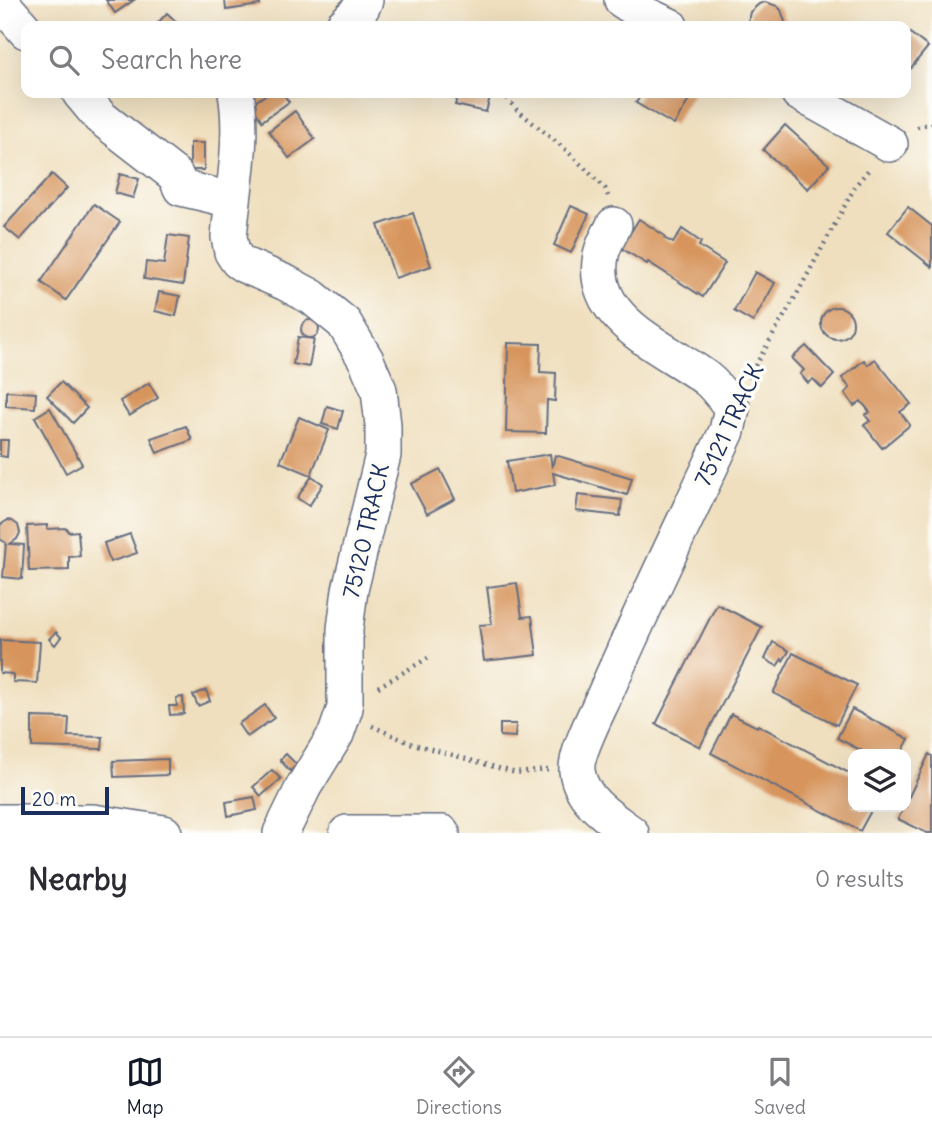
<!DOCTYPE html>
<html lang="en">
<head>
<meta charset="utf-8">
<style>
  body { margin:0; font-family:Delius,sans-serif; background:#f2f2f3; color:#2b2b33 }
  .controls { position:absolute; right:21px; bottom:21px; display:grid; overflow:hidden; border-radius:14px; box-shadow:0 7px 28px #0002 }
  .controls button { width:63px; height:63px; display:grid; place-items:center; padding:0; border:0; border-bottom:2px solid #e1e1e2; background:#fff; color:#2b2b33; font:35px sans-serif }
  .scale { position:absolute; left:21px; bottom:18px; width:88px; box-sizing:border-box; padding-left:7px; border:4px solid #1b2f5e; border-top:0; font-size:19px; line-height:24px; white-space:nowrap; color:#1b2f5e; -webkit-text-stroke:5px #fdfcf7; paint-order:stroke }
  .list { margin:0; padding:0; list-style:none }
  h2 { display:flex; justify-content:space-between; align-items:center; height:91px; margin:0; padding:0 28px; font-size:30px }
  h2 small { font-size:23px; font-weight:400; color:#7c7c81 }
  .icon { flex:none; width:38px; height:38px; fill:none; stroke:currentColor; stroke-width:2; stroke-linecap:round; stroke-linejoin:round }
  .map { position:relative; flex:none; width:932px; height:833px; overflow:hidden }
  .search { position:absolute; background:#fff; box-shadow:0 7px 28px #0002; left:21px; right:21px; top:21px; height:77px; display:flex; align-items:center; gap:18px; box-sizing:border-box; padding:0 24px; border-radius:14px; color:#7c7c81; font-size:26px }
  .sheet { height:203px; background:#fff }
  nav { display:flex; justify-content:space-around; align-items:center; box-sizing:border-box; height:98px; border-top:2px solid #e1e1e2; background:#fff; font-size:19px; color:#7c7c81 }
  nav a { display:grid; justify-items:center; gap:4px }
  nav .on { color:#111827 }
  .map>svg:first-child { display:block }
  .building { fill:#d7945b }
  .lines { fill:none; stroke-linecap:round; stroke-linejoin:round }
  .street-casing { stroke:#656d80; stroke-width:38 }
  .path { stroke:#656d80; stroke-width:4.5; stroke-dasharray:2 5; stroke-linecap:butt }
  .street { stroke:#fff; stroke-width:35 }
  .labels { text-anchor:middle; stroke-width:7; stroke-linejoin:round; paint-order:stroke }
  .street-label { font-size:23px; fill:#1b2f5e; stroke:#fdfcf7 }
</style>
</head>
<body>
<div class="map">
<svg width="932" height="833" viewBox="0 0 932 833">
  <rect width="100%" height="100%" fill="#fdfcf7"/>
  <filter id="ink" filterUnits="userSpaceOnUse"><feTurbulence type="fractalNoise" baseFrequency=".0143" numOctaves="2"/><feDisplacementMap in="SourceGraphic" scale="14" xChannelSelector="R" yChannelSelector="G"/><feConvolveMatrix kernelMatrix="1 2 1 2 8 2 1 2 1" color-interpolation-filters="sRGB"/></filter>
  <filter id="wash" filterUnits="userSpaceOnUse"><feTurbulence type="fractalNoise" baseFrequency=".00686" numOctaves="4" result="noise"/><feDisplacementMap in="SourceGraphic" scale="28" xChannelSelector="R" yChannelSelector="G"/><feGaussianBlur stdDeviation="1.57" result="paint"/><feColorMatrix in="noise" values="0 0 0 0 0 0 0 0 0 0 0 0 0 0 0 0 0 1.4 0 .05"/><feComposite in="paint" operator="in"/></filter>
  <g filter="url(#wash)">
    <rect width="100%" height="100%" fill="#efdfbe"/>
    <g id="blocks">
      <g class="building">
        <polygon points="106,0 134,0 115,13"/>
        <polygon points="225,0 259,0 260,5 226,10"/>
        <polygon points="765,2 777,6 781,10 785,22 783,26 749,26 748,22 750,12 759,4"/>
        <polygon points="167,13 181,26 155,26"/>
        <polygon points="910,33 928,47 906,74 906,38"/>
        <polygon points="268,93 282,93 289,102 262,121 251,105"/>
        <polygon points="451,93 491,93 486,112 455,105 458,95"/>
        <polygon points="642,93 693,93 674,125 636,103"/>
        <polygon points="295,111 315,139 289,158 269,131"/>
        <polygon points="785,125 829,165 808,189 763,150"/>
        <rect x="190" y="143" width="14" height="27"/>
        <polygon points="52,174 67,188 20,240 4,227"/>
        <polygon points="120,174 139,179 133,198 115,193"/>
        <polygon points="94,204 120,222 66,300 41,282"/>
        <polygon points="571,206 589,214 571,253 554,245"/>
        <polygon points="908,207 932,226 932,267 888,232"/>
        <polygon points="413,213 431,266 395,278 378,225"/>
        <polygon points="639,219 665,236 664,238 673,243 682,229 701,242 699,246 725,263 703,297 648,262 647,264 621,248"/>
        <polygon points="168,235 189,238 183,285 144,279 146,262 164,264"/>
        <polygon points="755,272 775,283 753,322 734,311"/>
        <polygon points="159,292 180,296 176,316 155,311"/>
        <circle cx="837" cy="323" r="16"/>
        <circle cx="310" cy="329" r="9"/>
        <polygon points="298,337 314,339 309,367 293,364"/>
        <polygon points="508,343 541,344 540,372 556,373 555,401 547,400 546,433 506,432"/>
        <polygon points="806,346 834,375 822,388 813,379 808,383 800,374 804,370 792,358"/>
        <polygon points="875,359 911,404 900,412 910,425 882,448 864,425 870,421 865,415 870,412 861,401 854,406 845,393 850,388 842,378 864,360 868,365"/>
        <polygon points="61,382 87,408 73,423 47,396"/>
        <polygon points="149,383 158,398 129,416 120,401"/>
        <polygon points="6,391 36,393 35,408 6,406"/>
        <polygon points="327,406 343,411 338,429 322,424"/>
        <polygon points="50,408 82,464 66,473 35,417"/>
        <polygon points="299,417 329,430 311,475 280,462"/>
        <polygon points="186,426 192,440 157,453 151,438"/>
        <polygon points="0,440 8,440 7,457 0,456"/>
        <polygon points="550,454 552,468 555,455 632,478 627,495 553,473 555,485 512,493 507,461"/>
        <polygon points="440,469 455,499 427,514 411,484"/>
        <polygon points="312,476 323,484 309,506 297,498"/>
        <polygon points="578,495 622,500 620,516 576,511"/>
        <polygon points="8,520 12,521 18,525 20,533 17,539 10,544 24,545 22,579 3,577 6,543 0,539 0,525"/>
        <polygon points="47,525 47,529 67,528 68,532 78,531 80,556 69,557 69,570 29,571 27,526"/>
        <polygon points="130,534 137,553 110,562 104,543"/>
        <polygon points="517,583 522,617 532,616 537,655 484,661 479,625 492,624 487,587"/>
        <polygon points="717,604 762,627 700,747 656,724"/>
        <polygon points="56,632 61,637 55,645 49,639"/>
        <polygon points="0,640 40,642 37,683 13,682 13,674 0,673"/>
        <polygon points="773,642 789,651 783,661 782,659 777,666 765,659"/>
        <polygon points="793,653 857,685 837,725 773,693"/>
        <polygon points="206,690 210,701 198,706 193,695"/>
        <polygon points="183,697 184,714 170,715 169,706 177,706 176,698"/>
        <polygon points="265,705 274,718 247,737 238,724"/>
        <polygon points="852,709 909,739 901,754 868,754 837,738"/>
        <polygon points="731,714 757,727 758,725 853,775 853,807 873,807 860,831 711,753"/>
        <polygon points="32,717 69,718 68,736 103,737 102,749 32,747"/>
        <polygon points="500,724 516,724 515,737 500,736"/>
        <polygon points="286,754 297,765 290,771 280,760"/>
        <polygon points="929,754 932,756 932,833 927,833 898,819 904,807 906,807 906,803"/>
        <polygon points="168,759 168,775 114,777 113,761"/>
        <polygon points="272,770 281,779 261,796 253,787"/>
        <polygon points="254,797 257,810 228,816 226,802"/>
      </g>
    </g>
  </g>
  <g filter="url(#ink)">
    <use href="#blocks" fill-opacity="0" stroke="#656d80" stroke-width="2"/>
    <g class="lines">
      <g class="street-casing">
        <g id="street">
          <polyline points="622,0 642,13 670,26"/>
          <polyline points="0,1 26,31"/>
          <polyline points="343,26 362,7 365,0"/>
          <polyline points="80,93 100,117 175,175 181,188 232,200"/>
          <path d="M236 93C244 140 233 190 229 237L232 252 238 261 244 265 286 283 312 297 344 323 366 360 379 390 383 425V455L350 590 345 629V708L336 734 304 786 281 833"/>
          <polyline points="799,93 890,144"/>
          <path d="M614 225C610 234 603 244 601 255 588 320 665 347 707 379 717 387 724 398 732 408L727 431C685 521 641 610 602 701 595 716 575 756 577 771 581 800 609 817 631 833"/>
          <polyline points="0,822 93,822 164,833"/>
          <polyline points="347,833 442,833"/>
        </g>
      </g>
      <g class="path">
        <polyline points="502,93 516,109 566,150 605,188 608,196"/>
        <polyline points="917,127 932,123"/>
        <polyline points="748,378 797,294 856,185 870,168"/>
        <polyline points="378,687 428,658"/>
        <polyline points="372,726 410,743 516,773 548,770"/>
      </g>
      <use href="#street" class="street"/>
    </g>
  </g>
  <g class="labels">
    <g class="street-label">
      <text transform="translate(729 425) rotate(-65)" y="8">75121 TRACK</text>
      <text transform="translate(366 531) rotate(-77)" y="8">75120 TRACK</text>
    </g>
  </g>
</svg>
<div class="controls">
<button><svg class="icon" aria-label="layers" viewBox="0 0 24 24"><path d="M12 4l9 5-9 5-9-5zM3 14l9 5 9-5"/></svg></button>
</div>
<div class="scale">20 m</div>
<div class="search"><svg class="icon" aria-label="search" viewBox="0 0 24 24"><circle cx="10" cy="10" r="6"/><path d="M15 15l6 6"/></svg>Search here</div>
</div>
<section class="sheet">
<h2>Nearby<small>0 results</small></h2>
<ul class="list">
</ul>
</section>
<nav>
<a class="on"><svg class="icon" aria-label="map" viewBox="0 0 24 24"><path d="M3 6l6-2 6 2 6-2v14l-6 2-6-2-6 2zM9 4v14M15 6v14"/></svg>Map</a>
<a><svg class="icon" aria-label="directions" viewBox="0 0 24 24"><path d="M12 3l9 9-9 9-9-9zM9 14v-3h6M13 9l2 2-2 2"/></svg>Directions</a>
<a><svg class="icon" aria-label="saved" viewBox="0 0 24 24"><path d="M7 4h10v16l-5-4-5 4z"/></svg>Saved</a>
</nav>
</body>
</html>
